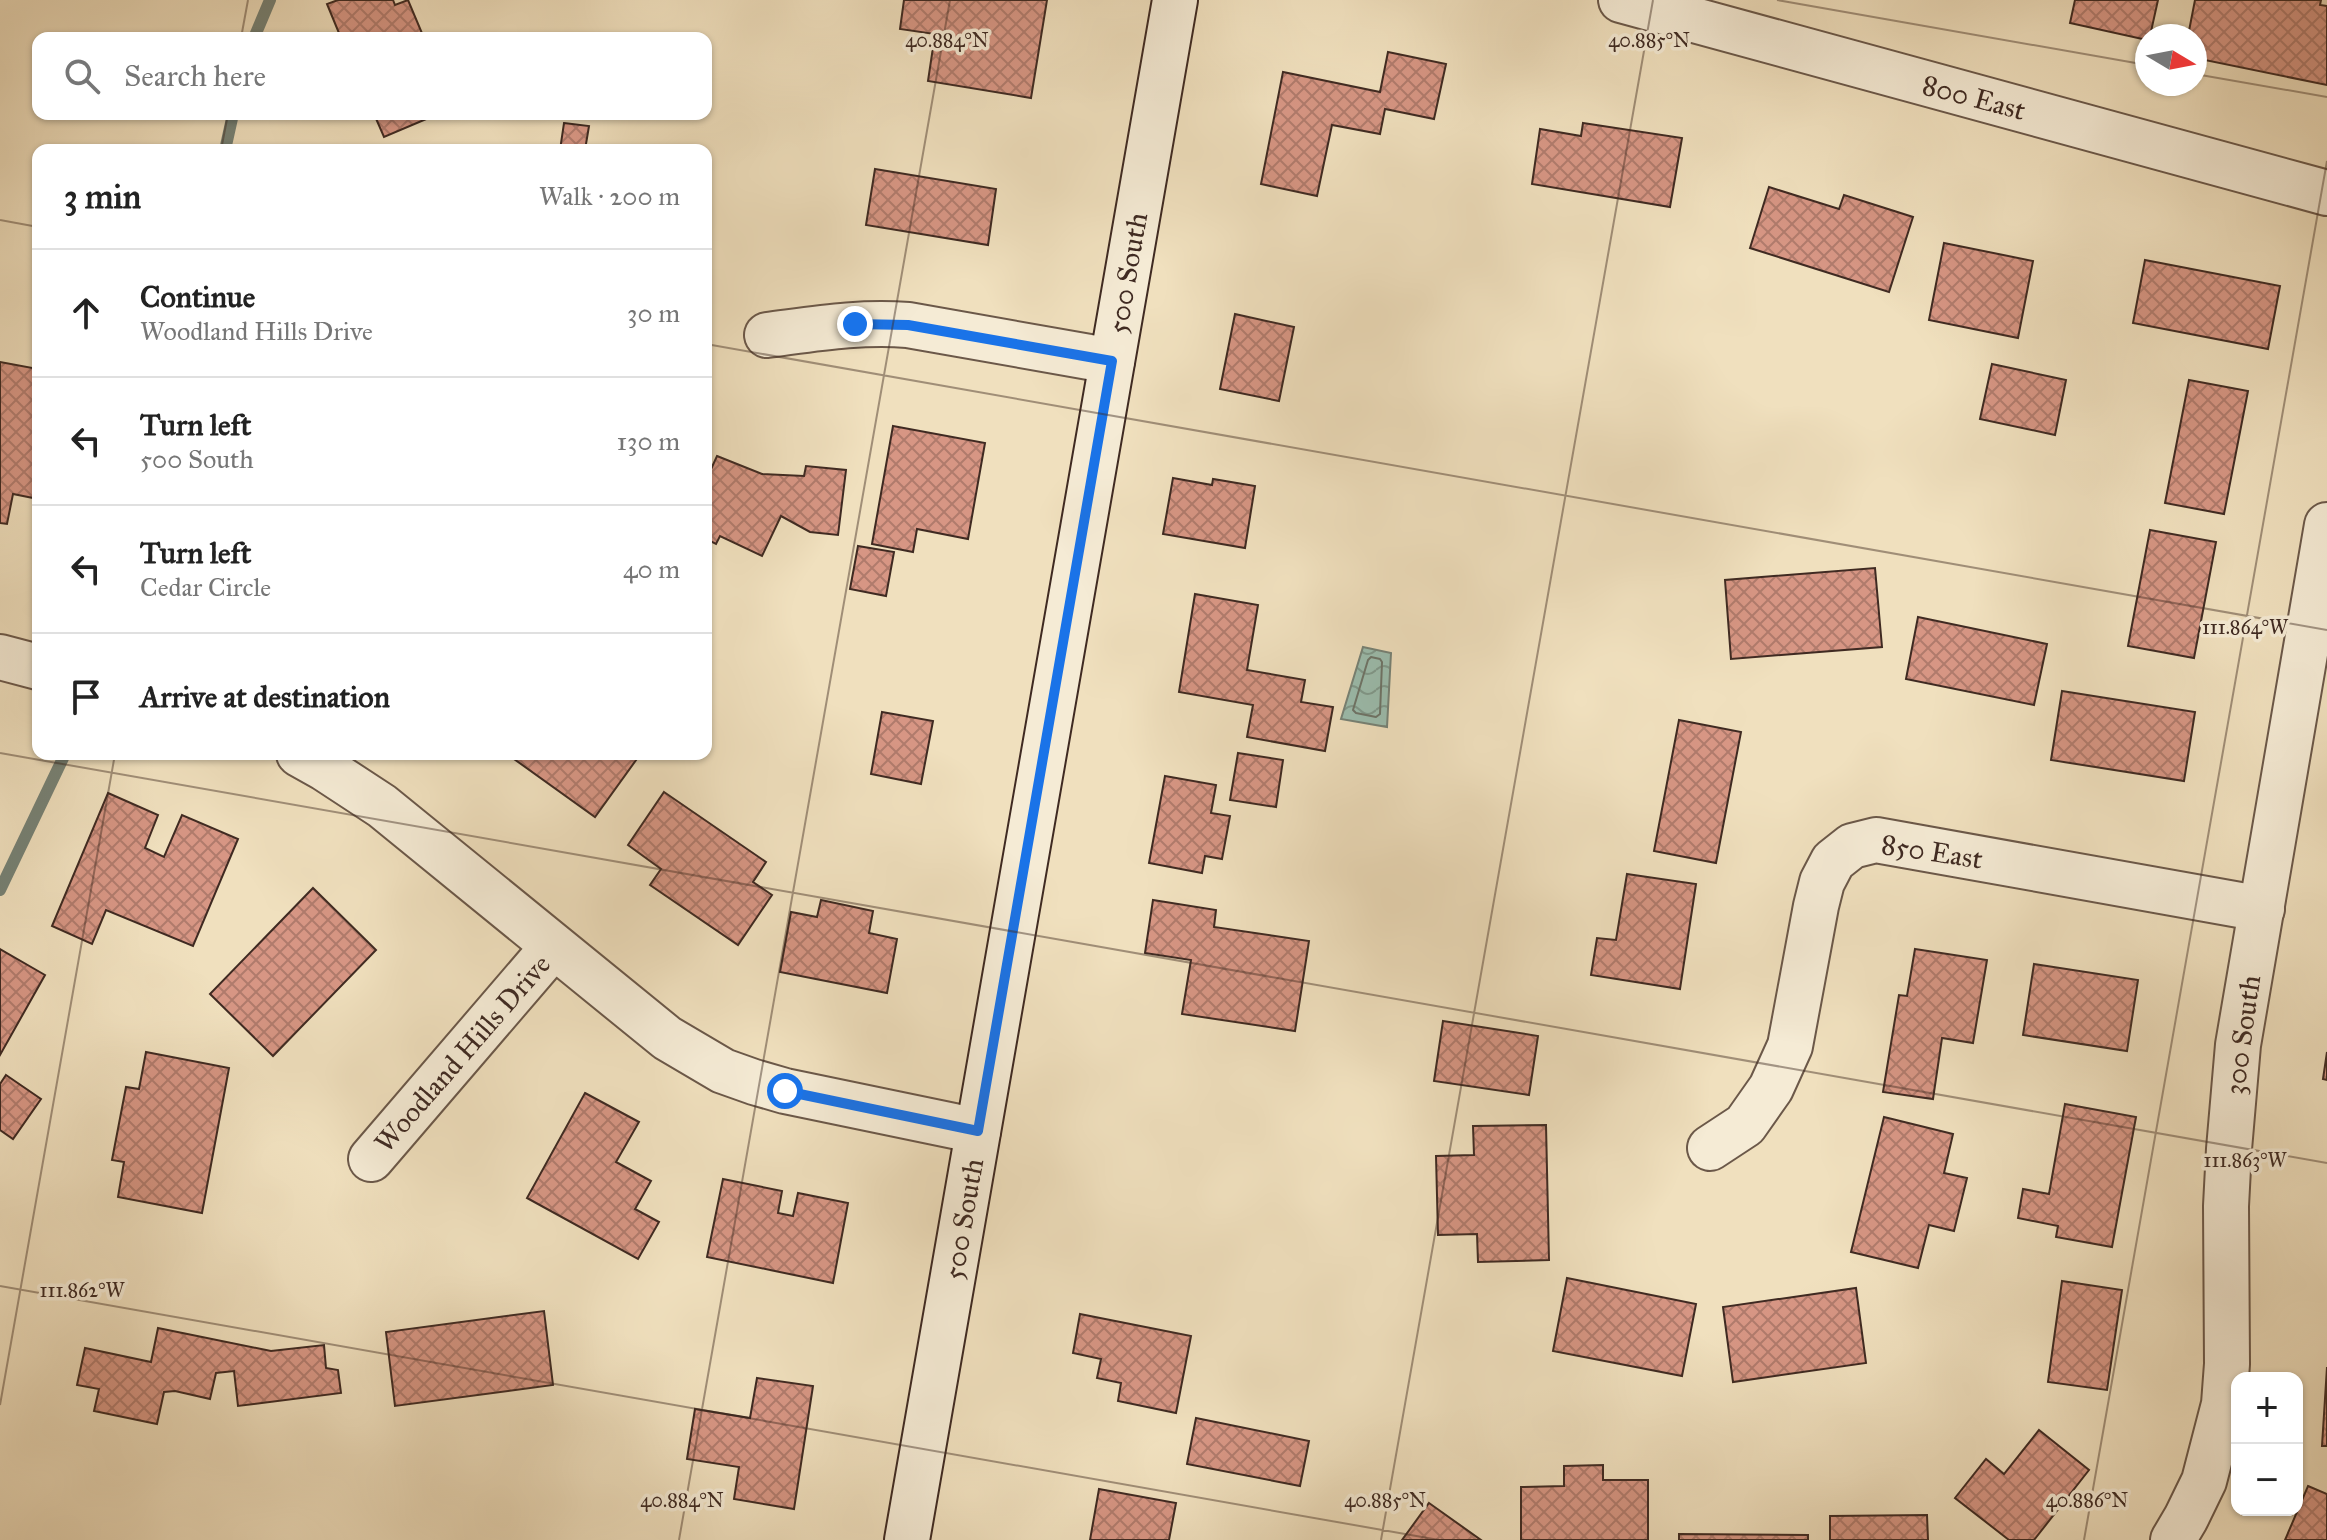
<!DOCTYPE html>
<html lang="en">
<head>
<meta charset="utf-8">
<style>
  body { margin:0; font-family:"IM FELL Great Primer",serif; background:#f2f2f2; color:#222 }
  .controls { position:absolute; right:24px; bottom:24px; display:grid; overflow:hidden; border-radius:16px; box-shadow:0 2px 6px #0004 }
  .controls button { width:72px; height:72px; display:grid; place-items:center; padding:0; border:0; border-bottom:2px solid #e0e0e0; background:#fff; color:#222; font:40px sans-serif }
  .compass { position:absolute; left:2135px; top:24px; width:72px; height:72px; border-radius:50%; background:#fff; box-shadow:0 2px 6px #0004; rotate:100deg }
  .stop { position:absolute; width:24px; height:24px; margin:-18px; border:6px solid #1a73e8; border-radius:50%; background:#fff }
  .stop.end { background:#1a73e8; border-color:#fff; box-shadow:0 2px 8px #0008 }
  .list { margin:0; padding:0; list-style:none }
  h2 { display:flex; justify-content:space-between; align-items:center; height:104px; margin:0; padding:0 32px; font-size:34px }
  h2 small { font-size:26px; font-weight:400; color:#767676 }
  .list li { display:grid; grid-template-columns:52px 1fr auto; gap:24px; align-items:center; box-sizing:border-box; height:128px; padding:0 32px; border-top:2px solid #e0e0e0 }
  .list b { display:block; font-size:30px; white-space:nowrap }
  .list p { margin:0; font-size:26px; white-space:nowrap; color:#767676 }
  .list em { font-size:26px; font-style:normal; color:#767676 }
  .icon { flex:none; width:44px; height:44px; fill:none; stroke:currentColor; stroke-width:2; stroke-linecap:round; stroke-linejoin:round }
  .map { position:relative; flex:none; width:2327px; height:1540px; overflow:hidden }
  .search { position:absolute; background:#fff; box-shadow:0 2px 6px #0004; left:32px; top:32px; width:680px; height:88px; display:flex; align-items:center; gap:20px; box-sizing:border-box; padding:0 28px; border-radius:16px; color:#767676; font-size:30px }
  .panel { position:absolute; background:#fff; box-shadow:0 2px 6px #0004; left:32px; top:144px; width:680px; height:616px; border-radius:16px }
  .map>svg:first-child { display:block }
  .water { fill:url(#water-waves); stroke:#768276; stroke-width:2 }
  .lines { fill:none; stroke-linecap:round; stroke-linejoin:round }
  .shore { stroke:#6d7468; stroke-width:2 }
  .stream { stroke:#768276; stroke-width:12 }
  .building { fill:url(#building-cross-hatch); stroke:#3f2a22; stroke-width:2 }
  .street-casing { stroke:#6b5849; stroke-width:48 }
  .secondary-casing { stroke:#3f2a22; stroke-width:48 }
  .street { stroke:#f5ebd5; stroke-width:44 }
  .secondary { stroke:#f5ebd5; stroke-width:44 }
  .route { stroke:#1a73e8; stroke-width:10 }
  .ticks { fill:none; stroke:#3f2a22; stroke-width:2; stroke-opacity:0.45 }
  .labels { text-anchor:middle; stroke-width:7; stroke-linejoin:round; paint-order:stroke }
  .street-label { font-size:28px; fill:#3f2a22; stroke:#f5ebd5 }
  .ticks-label { font-size:20px; text-anchor:middle; fill:#3f2a22; stroke:#f5ebd5; stroke-width:7; stroke-linejoin:round; paint-order:stroke }
</style>
</head>
<body>
<div class="map">
<svg width="2327" height="1540" viewBox="0 0 2327 1540">
  <defs>
    <pattern id="water-waves" width="16" height="10" patternUnits="userSpaceOnUse" patternTransform="scale(2)"><rect width="16" height="10" fill="#9bbdae"/><path d="M0 5q4-4 8 0t8 0" fill="none" stroke="#809a8d"/></pattern>
    <pattern id="building-cross-hatch" width="8" height="8" patternUnits="userSpaceOnUse" patternTransform="scale(2)"><rect width="8" height="8" fill="#d79684"/><path d="M0 0l8 8M0 8l8-8" fill="none" stroke="#b07b6c"/></pattern>
  </defs>
  <rect width="100%" height="100%" fill="#f0e0be"/>
  <filter id="stains"><feTurbulence type="fractalNoise" baseFrequency=".0025" numOctaves="4"/><feColorMatrix values="0 0 0 0 .2 0 0 0 0 .09 0 0 0 0 .02 0 0 0 .5 -.17"/></filter>
  <radialGradient id="worn" r=".72"><stop offset=".6" stop-color="#630" stop-opacity="0"/><stop offset="1" stop-color="#630" stop-opacity=".3"/></radialGradient>
  <polygon class="water" points="1363,647 1391,653 1387,727 1341,719"/>
  <g class="lines">
    <polygon class="shore" points="1371,657 1380,659 1382,662 1380,714 1376,717 1356,713 1353,710 1368,660"/>
    <g class="stream">
      <polyline points="254,38 270,0"/>
      <polyline points="225,150 233,114"/>
      <polyline points="0,890 65,754"/>
    </g>
  </g>
  <g class="building">
    <polygon points="338,0 393,0 395,5 408,0 424,38 341,38 327,4"/>
    <polygon points="904,0 1047,0 1031,98 928,81 935,34 900,29"/>
    <polygon points="2075,0 2158,0 2150,36 2147,36 2147,40 2070,23"/>
    <polygon points="2195,0 2321,0 2320,5 2327,6 2327,85 2195,58 2195,36 2188,36"/>
    <polygon points="1388,52 1446,64 1434,119 1385,109 1380,134 1332,125 1317,196 1261,184 1283,72 1380,92"/>
    <polygon points="374,114 438,114 384,137"/>
    <polygon points="564,123 589,126 585,150 560,150"/>
    <polygon points="1583,123 1682,138 1670,207 1532,184 1540,129 1581,136"/>
    <polygon points="875,169 996,189 988,245 866,225"/>
    <polygon points="1769,187 1839,209 1844,195 1913,217 1889,292 1750,248"/>
    <polygon points="1944,243 2033,261 2018,338 1929,320"/>
    <polygon points="2145,260 2280,286 2268,349 2133,323"/>
    <polygon points="1235,314 1294,327 1279,401 1220,389"/>
    <polygon points="0,362 38,369 38,499 13,494 7,524 0,523"/>
    <polygon points="1992,364 2066,380 2055,435 1980,419"/>
    <polygon points="2189,380 2248,391 2224,514 2165,503"/>
    <polygon points="893,426 985,443 968,539 917,529 913,552 872,544"/>
    <polygon points="717,456 762,474 804,476 806,466 846,470 838,535 810,532 781,516 762,556 720,536 716,544 706,539 706,480"/>
    <polygon points="1173,478 1212,485 1213,479 1255,486 1245,548 1163,534"/>
    <polygon points="2150,530 2216,542 2194,658 2128,646"/>
    <polygon points="858,546 894,552 886,596 850,589"/>
    <polygon points="1875,568 1882,647 1731,659 1725,580"/>
    <polygon points="1195,594 1258,605 1247,670 1305,680 1301,702 1333,707 1325,751 1247,737 1253,705 1179,692"/>
    <polygon points="1918,617 2047,644 2034,705 1906,679"/>
    <polygon points="2062,691 2195,712 2184,781 2051,760"/>
    <polygon points="882,712 933,721 921,784 871,774"/>
    <polygon points="1679,720 1741,732 1716,863 1654,851"/>
    <polygon points="1238,753 1283,760 1276,807 1230,800"/>
    <polygon points="507,754 636,754 639,756 595,817"/>
    <polygon points="1165,776 1216,785 1211,813 1230,816 1222,859 1205,856 1202,873 1149,863"/>
    <polygon points="664,792 766,862 753,882 772,895 738,945 650,885 661,869 628,845"/>
    <polygon points="108,793 158,815 145,848 164,857 182,815 238,839 193,946 106,910 92,944 52,926"/>
    <polygon points="1627,874 1696,884 1680,989 1591,975 1597,938 1616,940"/>
    <polygon points="313,888 376,950 273,1056 210,994"/>
    <polygon points="821,900 873,911 869,933 897,939 887,993 780,972 791,912 817,917"/>
    <polygon points="1153,900 1216,910 1214,927 1309,941 1295,1031 1182,1014 1191,960 1145,953"/>
    <polygon points="0,949 45,975 0,1055"/>
    <polygon points="1915,949 1987,960 1973,1043 1942,1038 1933,1099 1883,1092 1899,995 1907,996"/>
    <polygon points="2034,964 2138,980 2127,1051 2023,1035"/>
    <polygon points="1443,1021 1538,1036 1529,1095 1434,1081"/>
    <polygon points="146,1052 229,1068 202,1213 118,1197 124,1162 112,1160 126,1087 139,1089"/>
    <polygon points="2327,1052 2327,1080 2323,1079"/>
    <polygon points="6,1075 41,1099 13,1139 0,1130 0,1084"/>
    <polygon points="585,1093 639,1122 616,1162 651,1181 635,1209 659,1222 638,1259 527,1198"/>
    <polygon points="2065,1104 2136,1117 2112,1247 2056,1237 2058,1226 2018,1218 2023,1189 2049,1194"/>
    <polygon points="1884,1117 1953,1134 1944,1173 1967,1178 1954,1231 1929,1225 1918,1268 1851,1252"/>
    <polygon points="1546,1125 1549,1260 1478,1262 1477,1234 1438,1235 1436,1156 1474,1155 1473,1126"/>
    <polygon points="723,1179 782,1191 778,1213 793,1216 798,1193 848,1203 833,1283 707,1257"/>
    <polygon points="1567,1278 1696,1304 1682,1376 1553,1351"/>
    <polygon points="2062,1281 2122,1290 2107,1390 2048,1382"/>
    <polygon points="1856,1288 1866,1363 1733,1382 1723,1307"/>
    <polygon points="544,1311 553,1385 395,1406 386,1332"/>
    <polygon points="1080,1314 1191,1336 1176,1413 1118,1401 1121,1383 1097,1378 1101,1359 1073,1353"/>
    <polygon points="158,1328 271,1351 324,1345 326,1368 338,1370 341,1393 238,1406 234,1371 216,1373 210,1399 175,1391 164,1392 157,1424 94,1411 99,1389 77,1385 85,1348 151,1362"/>
    <polygon points="2327,1367 2327,1446 2322,1446"/>
    <polygon points="757,1378 813,1386 794,1509 734,1499 739,1467 687,1459 695,1409 750,1418"/>
    <polygon points="1196,1418 1309,1441 1300,1486 1187,1464"/>
    <polygon points="2039,1430 2089,1470 2034,1540 2009,1540 1955,1498 1986,1459 2004,1474"/>
    <polygon points="1603,1465 1603,1480 1648,1480 1648,1540 1521,1540 1521,1487 1564,1486 1564,1466"/>
    <polygon points="2308,1486 2327,1494 2327,1540 2285,1540"/>
    <polygon points="1099,1489 1176,1503 1169,1540 1090,1540"/>
    <polygon points="1429,1503 1481,1540 1402,1540"/>
    <polygon points="1927,1515 1928,1540 1830,1540 1830,1516"/>
    <polygon points="1679,1534 1808,1535 1808,1540 1679,1540"/>
  </g>
  <g class="lines">
    <g class="street-casing">
      <g id="street">
        <polyline points="1621,0 2327,193"/>
        <path d="M767 335C814 329 860 321 908 325L1112 361"/>
        <polyline points="0,657 38,667"/>
        <polyline points="299,754 324,768 382,806 667,1038 723,1071 754,1082 785,1091 978,1131"/>
        <polyline points="1710,1148 1745,1125 1771,1088 1790,1046 1816,906 1822,882 1833,861 1852,846 1876,840 2262,909"/>
        <polyline points="371,1159 553,947"/>
        <polyline points="2173,1540 2186,1518 2204,1481 2224,1404 2227,1364 2226,1206 2229,1149 2238,1045 2327,525"/>
      </g>
    </g>
    <g class="secondary-casing">
      <polyline id="secondary" points="907,1540 1175,0"/>
    </g>
    <use href="#street" class="street"/>
    <use href="#secondary" class="secondary"/>
  </g>
  <g class="lines">
    <polyline class="route" points="785,1091 978,1131 1112,361 908,325 855,324"/>
  </g>
  <path class="ticks" d="M1777 0 2147 65M241 38 248 0M2195 74 2327 97M221 150 228 114M0 220 38 227M706 344 2327 630M0 753 2327 1163M0 1286 1439 1540M0 1405 115 754M679 1540 950 0M1381 1540 1653 0M2084 1540 2327 161"/>
  <g class="labels">
    <g class="street-label">
      <text transform="translate(1974 97) rotate(15)" y="10">800 East</text>
      <text transform="translate(1127 273) rotate(-80)" y="10">500 South</text>
      <text transform="translate(1932 851) rotate(9)" y="10">850 East</text>
      <text transform="translate(2242 1035) rotate(-82)" y="10">300 South</text>
      <text transform="translate(462 1053) rotate(-49)" y="10">Woodland Hills Drive</text>
      <text transform="translate(963 1219) rotate(-80)" y="10">500 South</text>
    </g>
  </g>
  <g class="ticks-label">
    <text x="947" y="47">40.884°N</text>
    <text x="1649" y="47">40.885°N</text>
    <text x="2245" y="634">111.864°W</text>
    <text x="2245" y="1167">111.863°W</text>
    <text x="82" y="1297">111.862°W</text>
    <text x="682" y="1507">40.884°N</text>
    <text x="1385" y="1507">40.885°N</text>
    <text x="2087" y="1507">40.886°N</text>
  </g>
  <rect width="100%" height="100%" filter="url(#stains)"/>
  <rect width="100%" height="100%" fill="url(#worn)"/>
</svg>
<div class="controls">
<button>+</button>
<button>−</button>
</div>
<svg class="compass" viewBox="-18 -18 36 36"><path d="M0-13l5 13h-10z" fill="#e53935"/><path d="M0 13l5-13h-10z" fill="#767676"/></svg>
<div class="stop" style="left:785px;top:1091px"></div>
<div class="stop end" style="left:855px;top:324px"></div>
<div class="search"><svg class="icon" aria-label="search" viewBox="0 0 24 24"><circle cx="10" cy="10" r="6"/><path d="M15 15l6 6"/></svg>Search here</div>
<section class="panel">
<h2>3 min<small>Walk · 200 m</small></h2>
<ul class="list">
<li><svg class="icon" aria-label="ahead" viewBox="0 0 24 24"><path d="M12 20V5M6 11l6-6 6 6"/></svg><div><b>Continue</b><p>Woodland Hills Drive</p></div><em>30 m</em></li>
<li><svg class="icon" aria-label="left" viewBox="0 0 24 24"><path d="M17 20v-9H6M10 6l-5 5 5 5"/></svg><div><b>Turn left</b><p>500 South</p></div><em>130 m</em></li>
<li><svg class="icon" aria-label="left" viewBox="0 0 24 24"><path d="M17 20v-9H6M10 6l-5 5 5 5"/></svg><div><b>Turn left</b><p>Cedar Circle</p></div><em>40 m</em></li>
<li><svg class="icon" aria-label="arrive" viewBox="0 0 24 24"><path d="M6 21V4h12l-3 4 3 4H6"/></svg><div><b>Arrive at destination</b></div></li>
</ul>
</section>
</div>
</body>
</html>
